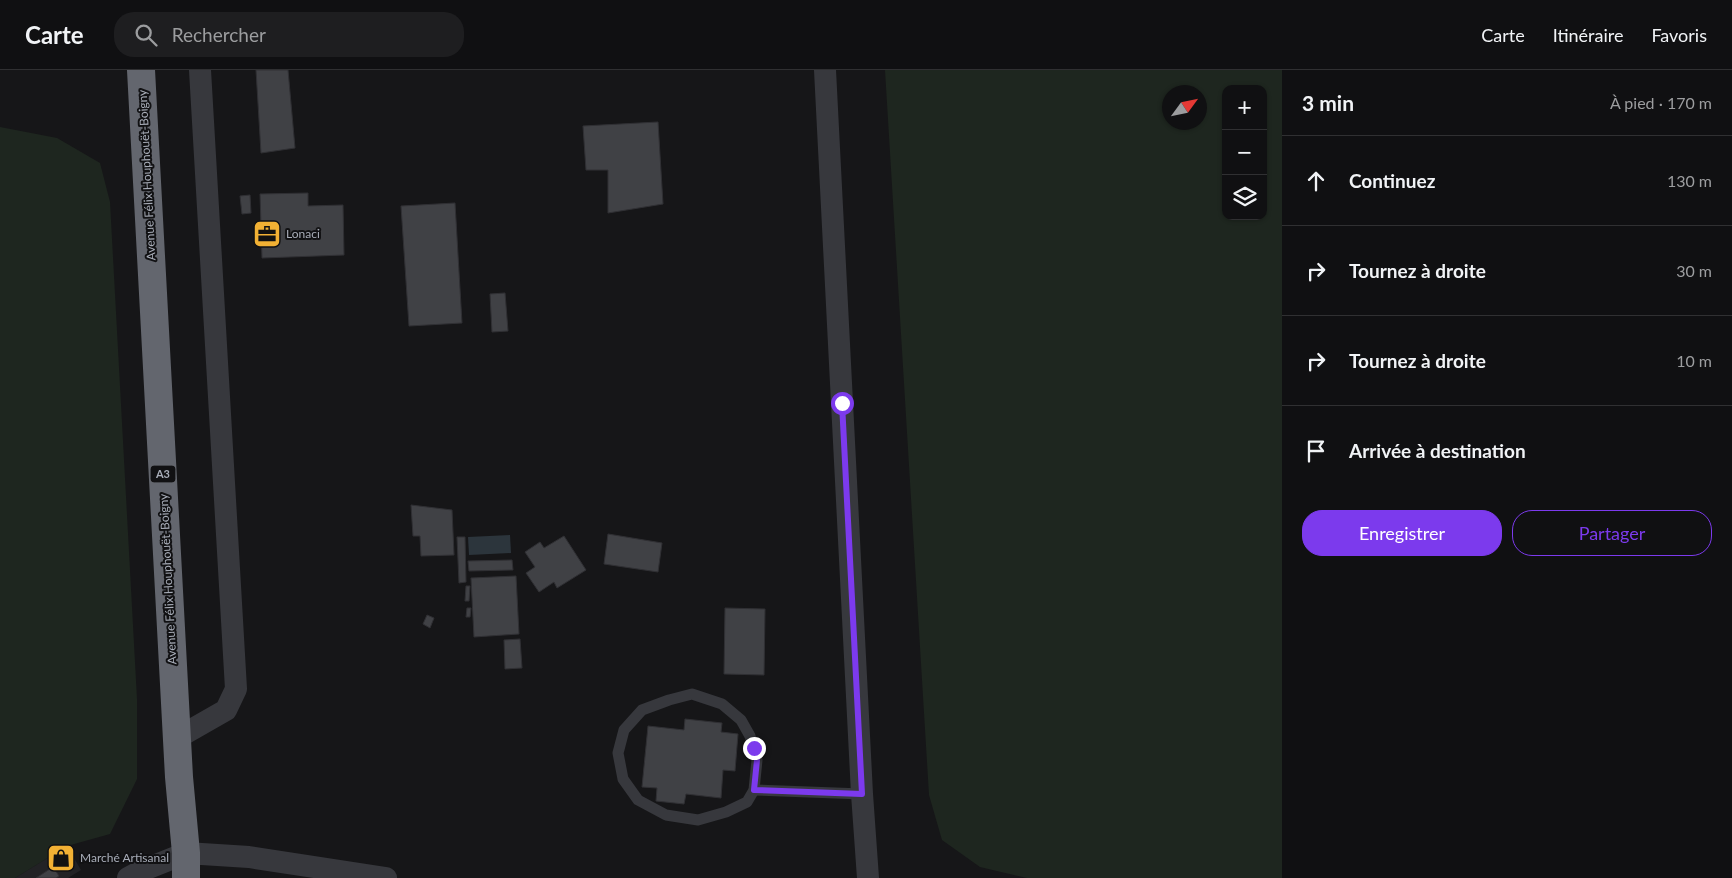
<!DOCTYPE html>
<html lang="fr">
<head>
<meta charset="utf-8">
<style>
  body { margin:0; font-family:Lato,sans-serif; background:#1e1e20; color:#f1f3f6 }
  .controls { position:absolute; right:15px; top:15px; display:grid; overflow:hidden; border-radius:10px; box-shadow:0 1px 4px #0004 }
  .controls button { width:45px; height:45px; display:grid; place-items:center; padding:0; border:0; border-bottom:1px solid #303032; background:#101012; color:#f1f3f6; font:25px sans-serif }
  .compass { position:absolute; left:1162px; top:15px; width:45px; height:45px; border-radius:50%; background:#101012; box-shadow:0 1px 4px #0004; rotate:57deg }
  .stop { position:absolute; width:15px; height:15px; margin:-11px; border:4px solid #7c3aed; border-radius:50%; background:#fff }
  .stop.end { background:#7c3aed; border-color:#fff; box-shadow:0 1px 5px #0008 }
  .list { margin:0; padding:0; list-style:none }
  h2 { display:flex; justify-content:space-between; align-items:center; height:65px; margin:0; padding:0 20px; font-size:21px }
  h2 small { font-size:16px; font-weight:400; color:#9c9d9f }
  .list li { display:grid; grid-template-columns:32px 1fr auto; gap:15px; align-items:center; box-sizing:border-box; height:90px; padding:0 20px; border-top:1px solid #303032 }
  .list b { display:block; font-size:19px; white-space:nowrap }
  .list em { font-size:16px; font-style:normal; color:#9c9d9f }
  .actions { display:flex; gap:10px; padding:15px 20px }
  .actions a { flex:1; padding:11px 0; border:1px solid #7c3aed; border-radius:20px; text-align:center; font-size:18px; color:#7c3aed }
  .actions .main { background:#7c3aed; color:#fff }
  .icon { flex:none; width:28px; height:28px; fill:none; stroke:currentColor; stroke-width:2; stroke-linecap:round; stroke-linejoin:round }
  .map { position:relative; flex:none; width:1282px; height:808px; overflow:hidden }
  header { display:flex; align-items:center; gap:30px; box-sizing:border-box; height:70px; padding:0 25px; background:#101012; border-bottom:1px solid #303032 }
  header strong { font-size:24px }
  nav { display:flex; gap:28px; margin-inline-start:auto; font-size:18px }
  .search { width:350px; height:45px; background:#1e1e20; display:flex; align-items:center; gap:12px; box-sizing:border-box; padding:0 18px; border-radius:20px; color:#9c9d9f; font-size:19px }
  main { display:flex }
  aside { flex:1; background:#101012 }
  .map>svg:first-child { display:block }
  .built { fill:#222225 }
  .green { fill:#1e261f; fill-rule:evenodd }
  .water { fill:#2c353c }
  .building { fill:#404145; stroke:#303034 }
  .lines { fill:none; stroke-linecap:round; stroke-linejoin:round }
  .lane { stroke:#37383d; stroke-width:11 }
  .street { stroke:#37383d; stroke-width:22 }
  .highway { stroke:#63666e; stroke-width:28 }
  .route { stroke:#7c3aed; stroke-width:6 }
  .labels { text-anchor:middle; stroke-width:4; stroke-linejoin:round; paint-order:stroke }
  .shield { fill:#111113; stroke:#7b7e86; stroke-width:1 }
  .shield-label { font-size:11px; font-weight:bold; fill:#a8adb8 }
  .street-label { font-size:12px; fill:#a8adb8; stroke:#111113 }
  .poi-label { font-size:12px; fill:#a8adb8; stroke:#111113; text-anchor:start }
</style>
</head>
<body>
<header>
<strong>Carte</strong>
<div class="search"><svg class="icon" aria-label="search" viewBox="0 0 24 24"><circle cx="10" cy="10" r="6"/><path d="M15 15l6 6"/></svg>Rechercher</div>
<nav><a>Carte</a><a>Itinéraire</a><a>Favoris</a></nav>
</header>
<main>
<div class="map">
<svg width="1282" height="808" viewBox="0 0 1282 808">
  <rect width="100%" height="100%" fill="#161618"/>
  <polygon class="built" points="67,776 81,800 68,808 15,808"/>
  <g class="green">
    <path d="M885 0H1282V808H1027L980 797 942 770 929 725ZM1226 19H1263V146H1226ZM1200 22V52H1170V22Z"/>
    <polygon points="0,57 57,68 100,93 110,132 137,629 137,709 110,764 67,776 15,808 0,808"/>
  </g>
  <polygon class="water" points="510,465 511,483 469,485 468,467"/>
  <g class="building">
    <polygon points="256,0 288,0 295,78 261,83"/>
    <polygon points="658,52 663,134 608,143 608,100 586,100 583,56"/>
    <polygon points="308,123 308,136 343,135 344,185 262,188 260,124"/>
    <polygon points="250,125 251,143 242,144 240,126"/>
    <polygon points="455,133 462,253 409,256 401,136"/>
    <polygon points="505,223 508,261 492,262 490,224"/>
    <polygon points="411,435 452,440 454,485 421,486 420,466 413,466"/>
    <polygon points="608,464 662,473 658,502 604,494"/>
    <polygon points="564,466 586,500 557,518 554,512 539,522 526,503 535,497 525,482 540,472 544,478"/>
    <polygon points="457,467 465,467 466,512 459,513"/>
    <polygon points="512,490 513,500 469,501 468,491"/>
    <polygon points="516,506 519,564 474,567 471,508"/>
    <polygon points="466,516 470,516 469,531 465,531"/>
    <polygon points="467,538 471,538 470,547 466,547"/>
    <polygon points="725,538 765,539 764,605 724,604"/>
    <polygon points="427,545 434,548 430,558 423,554"/>
    <polygon points="520,569 522,598 505,599 504,570"/>
    <polygon points="685,649 722,653 721,662 738,664 735,701 723,700 721,728 686,724 684,734 656,731 657,718 642,717 648,656 684,660"/>
    <polygon points="53,797 59,806 56,808 36,808"/>
  </g>
  <g class="lines">
    <g class="lane">
      <polygon points="692,624 722,634 741,650 750,666 757,690 754,720 747,732 726,742 698,750 666,745 638,730 623,709 618,683 624,660 642,640 669,630"/>
      <polyline points="754,720 862,724"/>
    </g>
    <g class="street">
      <polyline points="825,0 862,724 868,808"/>
      <polyline points="177,668 226,640 236,619 200,0"/>
      <polyline points="128,808 141,801 186,783 249,787 386,808"/>
    </g>
    <polyline class="highway" points="141,0 179,707 186,783 186,808"/>
  </g>
  <g class="lines">
    <polyline class="route" points="754,678 757,690 754,720 862,724 842,333"/>
  </g>
  <defs>
    <g id="office-square" transform="scale(1.4375)"><rect x="-9" y="-9" width="18" height="18" rx="4" fill="#f2b134" stroke="#111113"/><path d="M-6-3h4V-5.5h4V-3h4V5H-6ZM-1-4.5V-3h2v-1.5ZM-6 0V1H6V0Z" fill="#111"/></g>
    <g id="shop-square" transform="scale(1.4375)"><rect x="-9" y="-9" width="18" height="18" rx="4" fill="#f2b134" stroke="#111113"/><path d="M-5-2.5h2.3a2.7 3.5 0 0 1 5.4 0H5L5.5 6h-11ZM-1.5-2.5h3a1.5 2.3 0 0 0-3 0Z" fill="#111"/></g>
  </defs>
  <g fill-rule="evenodd">
    <use href="#office-square" x="267" y="164"/>
    <use href="#shop-square" x="61" y="788"/>
  </g>
  <g class="labels">
    <rect class="shield" x="150.5" y="395.5" width="25" height="17" rx="4"/>
    <g class="shield-label">
      <text x="163" y="408">A3</text>
    </g>
    <g class="street-label">
      <text transform="translate(147 105) rotate(-93)" y="4">Avenue Félix Houphouët-Boigny</text>
      <text transform="translate(168 509) rotate(-93)" y="4">Avenue Félix Houphouët-Boigny</text>
    </g>
    <g class="poi-label">
      <text x="286" y="168">Lonaci</text>
      <text x="80" y="792">Marché Artisanal</text>
    </g>
  </g>
</svg>
<div class="controls">
<button>+</button>
<button>−</button>
<button><svg class="icon" aria-label="layers" viewBox="0 0 24 24"><path d="M12 4l9 5-9 5-9-5zM3 14l9 5 9-5"/></svg></button>
</div>
<svg class="compass" viewBox="-18 -18 36 36"><path d="M0-13l5 13h-10z" fill="#e53935"/><path d="M0 13l5-13h-10z" fill="#9c9d9f"/></svg>
<div class="stop" style="left:842px;top:333px"></div>
<div class="stop end" style="left:754px;top:678px"></div>
</div>
<aside>
<h2>3 min<small>À pied · 170 m</small></h2>
<ul class="list">
<li><svg class="icon" aria-label="ahead" viewBox="0 0 24 24"><path d="M12 20V5M6 11l6-6 6 6"/></svg><div><b>Continuez</b></div><em>130 m</em></li>
<li><svg class="icon" aria-label="right" viewBox="0 0 24 24"><path d="M7 20v-9h11M14 6l5 5-5 5"/></svg><div><b>Tournez à droite</b></div><em>30 m</em></li>
<li><svg class="icon" aria-label="right" viewBox="0 0 24 24"><path d="M7 20v-9h11M14 6l5 5-5 5"/></svg><div><b>Tournez à droite</b></div><em>10 m</em></li>
<li><svg class="icon" aria-label="arrive" viewBox="0 0 24 24"><path d="M6 21V4h12l-3 4 3 4H6"/></svg><div><b>Arrivée à destination</b></div></li>
</ul>
<div class="actions"><a class="main">Enregistrer</a><a>Partager</a></div>
</aside>
</main>
</body>
</html>
